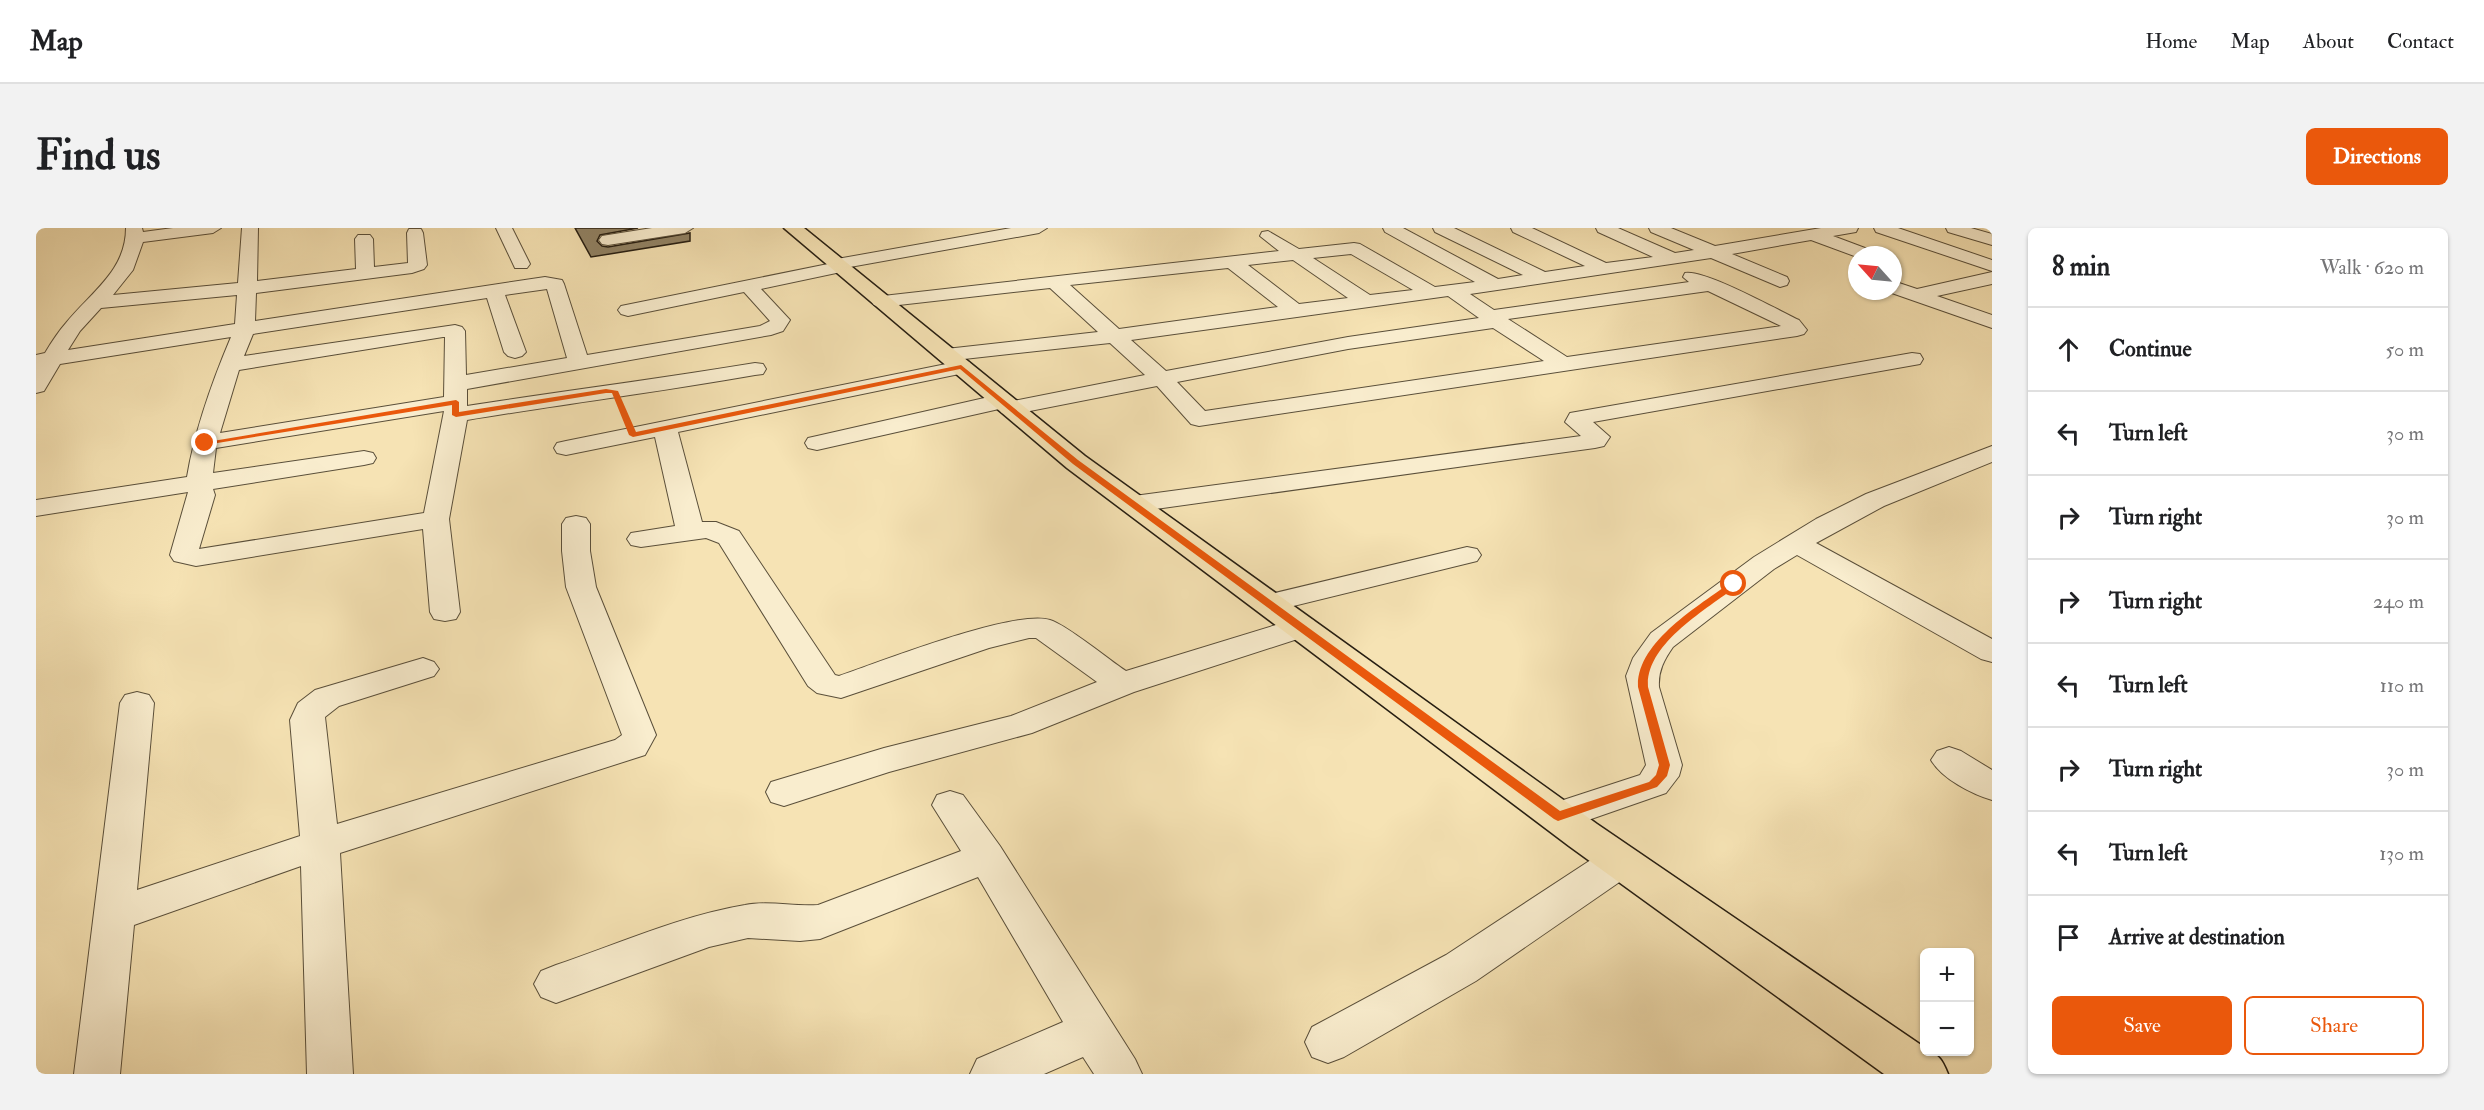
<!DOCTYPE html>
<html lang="en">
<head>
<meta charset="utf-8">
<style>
  body { margin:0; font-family:"IM FELL Double Pica",serif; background:#f2f2f2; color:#202124 }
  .controls { position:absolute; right:18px; bottom:18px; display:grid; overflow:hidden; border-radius:9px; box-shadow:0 2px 4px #0004 }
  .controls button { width:54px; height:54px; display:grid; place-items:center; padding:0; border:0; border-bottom:2px solid #e0e0e0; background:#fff; color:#202124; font:30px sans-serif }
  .compass { position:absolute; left:1812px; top:18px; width:54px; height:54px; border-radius:50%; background:#fff; box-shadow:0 2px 4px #0004; rotate:297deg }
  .stop { position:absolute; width:18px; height:18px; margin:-14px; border:4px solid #ea580c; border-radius:50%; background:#fff }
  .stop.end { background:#ea580c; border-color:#fff; box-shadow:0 2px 6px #0008 }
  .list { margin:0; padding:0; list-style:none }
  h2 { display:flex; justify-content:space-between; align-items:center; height:78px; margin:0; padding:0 24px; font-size:26px }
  h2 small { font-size:20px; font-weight:400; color:#757577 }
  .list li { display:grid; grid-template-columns:39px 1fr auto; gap:18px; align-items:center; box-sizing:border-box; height:84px; padding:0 24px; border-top:2px solid #e0e0e0 }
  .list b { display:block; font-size:22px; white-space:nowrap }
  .list em { font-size:20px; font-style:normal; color:#757577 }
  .actions { display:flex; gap:12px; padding:18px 24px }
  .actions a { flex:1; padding:14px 0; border:2px solid #ea580c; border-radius:9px; text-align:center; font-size:21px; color:#ea580c }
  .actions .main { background:#ea580c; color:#fff }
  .icon { flex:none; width:33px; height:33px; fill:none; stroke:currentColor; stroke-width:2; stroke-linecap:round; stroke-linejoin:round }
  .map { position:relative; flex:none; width:1956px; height:846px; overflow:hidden; border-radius:9px }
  header { display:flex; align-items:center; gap:36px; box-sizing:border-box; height:84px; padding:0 30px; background:#fff; border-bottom:2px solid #e0e0e0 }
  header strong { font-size:28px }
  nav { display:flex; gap:33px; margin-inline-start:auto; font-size:21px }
  .intro { display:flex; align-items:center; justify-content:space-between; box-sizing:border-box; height:144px; padding:0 36px }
  h1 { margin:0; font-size:42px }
  .button { padding:15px 27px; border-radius:9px; background:#ea580c; color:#fff; font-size:21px; font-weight:700 }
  main { display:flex; gap:36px; padding:0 36px }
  aside { flex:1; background:#fff; border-radius:9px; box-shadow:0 2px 4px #0004 }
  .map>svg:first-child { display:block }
  .building { fill:#928466; stroke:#261e12; stroke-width:1.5 }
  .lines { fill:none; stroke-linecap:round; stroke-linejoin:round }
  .minor-casing { stroke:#5a4f3a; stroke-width:2 }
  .major-casing { stroke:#261e12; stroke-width:3 }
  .minor { fill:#f9edce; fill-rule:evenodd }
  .major { fill:#f6e3b4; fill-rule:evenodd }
  .route { fill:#ea580c }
</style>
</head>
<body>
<header>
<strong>Map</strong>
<nav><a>Home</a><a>Map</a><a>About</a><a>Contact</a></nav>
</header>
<div class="intro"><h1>Find us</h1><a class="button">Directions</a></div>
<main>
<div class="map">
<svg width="1956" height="846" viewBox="0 0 1956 846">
  <rect width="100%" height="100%" fill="#f6e3b4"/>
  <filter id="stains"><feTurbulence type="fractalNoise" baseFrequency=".00333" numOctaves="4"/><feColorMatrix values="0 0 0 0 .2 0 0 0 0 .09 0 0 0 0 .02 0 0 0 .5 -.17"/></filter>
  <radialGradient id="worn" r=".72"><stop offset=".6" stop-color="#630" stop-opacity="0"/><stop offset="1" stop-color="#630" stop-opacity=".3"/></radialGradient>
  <polygon class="building" points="539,0 602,0 564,7 561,13 566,18 572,19 654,5 654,13 555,29"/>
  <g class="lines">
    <g class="minor-casing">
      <g id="minor">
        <path d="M90 0H106L107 4 137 0H185L177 5 107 14 97 42 77 67 202 55 206 0H222L221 53 320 41 319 11 322 7H334L337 11 338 39 372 35 371 5 373 1H385L387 5 391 37 388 41 376 45 220 65 219 93 509 49 526 52 528 56 551 127 724 98 734 93 708 64 592 88 585 86 582 82 585 78 792 36 795 32 801 31 975 0H1011L1003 5 814 39 811 43 805 44 725 61 754 92 747 103 735 107 431 161V178C527 163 623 151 719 135L727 136 730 141 727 146 719 147C623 164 527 176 431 192L413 291 424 384 420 391 409 393 398 391 394 384 387 301 160 338 138 333 134 327 152 264 0 288V272L151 249C159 201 176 154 195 109L24 136 8 163 0 165V127L9 125C15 115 22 104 30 95 55 64 90 43 90 0ZM511 61 531 130 430 147 429 103 426 99 419 97 208 128 217 106 451 70 468 124 472 128 479 130 486 128 490 124 469 67ZM201 67 199 96 32 122 44 103 65 80ZM407 109H409L408 169 184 205 203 142ZM408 183 388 285 163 321 179 267 177 261 328 237 337 235 340 230 337 225 328 223 177 245 180 220Z"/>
        <polygon points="460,0 476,0 494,36 491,40 479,40"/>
        <polygon points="616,0 657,0 649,5 572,17 566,16 563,12 566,8 572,7"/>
        <path d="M1347 0H1367L1462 51 1487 47 1399 4 1397 0H1418L1509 44 1549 38 1477 4 1475 0H1496L1570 35 1617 29 1562 4 1560 0H1582L1639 25 1658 22 1615 4 1613 0H1635L1679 18 1785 0H1822L1820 4 1797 8 1837 23 1840 27H1821V29L1775 12 1696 26 1751 49 1753 53 1751 57 1744 59 1675 30 1434 66 1458 82 1653 54 1647 49 1649 45C1668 41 1742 82 1763 92L1771 102 1768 106 1761 108 1163 198 1155 196 1121 158 974 187 966 185 963 181 781 222 772 220 769 215 772 210 781 208 966 166 974 168 977 173 1109 147 1074 115 910 133 903 131 899 127 903 123 910 121 1062 104 1014 60 845 79 838 77 835 73 838 69 1243 23 1224 8 1226 4 1232 3 1263 21 1318 15 1324 16 1399 59 1439 54 1349 4ZM1315 26 1377 62 1334 67 1277 30ZM1257 32 1312 70 1263 76 1212 37ZM1192 40 1242 79 1083 101 1034 57ZM1672 63 1745 98 1531 129 1472 91ZM1412 68 1443 90 1312 109 1130 143 1095 112ZM1457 100 1508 133 1169 183 1141 154 1312 121Z"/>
        <polygon points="1838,0 1862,0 1956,32 1956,43 1840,4"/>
        <polygon points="1910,0 1935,0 1956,6 1956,17 1912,4"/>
        <polygon points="1956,44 1956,56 1901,68 1956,87 1956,100 1850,63 1857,63 1857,53 1881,61"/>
        <polygon points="1876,125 1884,126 1887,131 1884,136 1557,194 1574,209 1568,218 1559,220 1098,284 1089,282 1085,276 1089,270 1098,268 1545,208 1529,194 1534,185"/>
        <path d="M925 133 933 134 936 139 933 144 642 204 666 294H680L703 303 799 447 803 448C844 434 978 381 1014 392 1031 397 1073 432 1090 443L1266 389 1277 392 1281 399 1277 406 1098 464 996 505 853 544 748 578 735 574 730 564 735 554 848 520 975 488 1061 454 1000 410H993L953 420 805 470 781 465 772 458 683 315 670 310 605 319 595 317 591 311 595 305 639 298 619 209 530 227 521 225 518 220 521 215 530 213Z"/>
        <path d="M1956 218V234L1848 278 1780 315 1956 411V434L1945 431 1761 327 1738 341 1637 419C1628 432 1622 443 1623 459L1646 537 1643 548 1630 565 1535 598 1522 602 1509 598 1503 588 1509 578 1604 547 1610 537 1590 448 1597 430 1615 405 1718 329 1780 291 1830 266Z"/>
        <polygon points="540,288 550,290 554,296 554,323 560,359 620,507 609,527 304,625 317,846 271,846 265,638 98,697 84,846 38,846 84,475 89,467 101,464 113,467 118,475 101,662 264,608 254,492 262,475 279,462 387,430 398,434 403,441 398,448 303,478 289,489 301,596 579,512 586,507 530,359 526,323 526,296 530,290"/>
        <polygon points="1431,319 1441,321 1445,327 1441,333 1233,384 1222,381 1218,375 1222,369"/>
        <path d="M1913 519 1925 523 1956 542V572C1936 566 1906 551 1895 532L1901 523Z"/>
        <path d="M914 563 927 567 964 618 1099 831 1106 846H1058L1047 829 1008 846H934L941 831 1027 794 942 649 784 711 764 713 712 710 673 719 520 775 505 769 498 756 505 743 520 737C582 716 644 688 709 677 732 672 758 679 782 677L925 623 896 577 901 567Z"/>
        <polygon points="1584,618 1598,622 1603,633 1598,644 1440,753 1308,829 1292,835 1276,829 1269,814 1276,799 1410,727 1570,622"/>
      </g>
    </g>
    <g class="major-casing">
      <path id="major" d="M748 0H768L1049 228 1561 596 1888 819V824C1903 824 1907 834 1912 846H1848L1533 618 1031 240Z"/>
    </g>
    <use href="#minor" class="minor"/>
    <use href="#major" class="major"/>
  </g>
  <path class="route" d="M925 137 1042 232 1524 583 1613 554 1620 547 1623 537 1602 459C1600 414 1663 378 1695 354H1701V358C1671 381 1609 416 1612 459L1634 537 1631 548 1621 559 1522 593 1518 591 1037 236 924 141 597 209 593 207 576 165H570L420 189 416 187V177L169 217 165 215 420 172 423 174V184L570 161 582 163 600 204Z"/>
  <rect width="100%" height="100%" filter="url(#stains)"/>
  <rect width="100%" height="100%" fill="url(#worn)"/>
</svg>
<div class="controls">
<button>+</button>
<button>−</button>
</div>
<svg class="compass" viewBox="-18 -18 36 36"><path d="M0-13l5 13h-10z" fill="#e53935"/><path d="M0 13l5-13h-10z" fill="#757577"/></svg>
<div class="stop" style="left:1698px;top:356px"></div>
<div class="stop end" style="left:169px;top:215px"></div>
</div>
<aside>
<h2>8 min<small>Walk · 620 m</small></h2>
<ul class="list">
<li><svg class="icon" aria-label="ahead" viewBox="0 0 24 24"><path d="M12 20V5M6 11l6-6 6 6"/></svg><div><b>Continue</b></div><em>50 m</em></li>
<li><svg class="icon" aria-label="left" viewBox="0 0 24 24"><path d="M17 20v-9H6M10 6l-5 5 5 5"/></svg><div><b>Turn left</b></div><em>30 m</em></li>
<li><svg class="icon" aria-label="right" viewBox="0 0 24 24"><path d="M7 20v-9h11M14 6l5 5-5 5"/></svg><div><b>Turn right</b></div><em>30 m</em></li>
<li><svg class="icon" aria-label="right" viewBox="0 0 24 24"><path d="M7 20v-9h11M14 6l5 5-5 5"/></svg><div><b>Turn right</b></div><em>240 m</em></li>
<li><svg class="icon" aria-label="left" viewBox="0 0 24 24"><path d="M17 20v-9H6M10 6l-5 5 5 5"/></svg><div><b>Turn left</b></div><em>110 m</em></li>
<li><svg class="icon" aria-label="right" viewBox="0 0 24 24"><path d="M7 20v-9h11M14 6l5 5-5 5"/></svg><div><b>Turn right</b></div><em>30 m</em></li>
<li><svg class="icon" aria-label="left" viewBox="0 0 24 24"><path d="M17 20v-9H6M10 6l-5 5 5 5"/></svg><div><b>Turn left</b></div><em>130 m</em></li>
<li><svg class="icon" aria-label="arrive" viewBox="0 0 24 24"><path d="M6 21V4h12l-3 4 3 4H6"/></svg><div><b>Arrive at destination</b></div></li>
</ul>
<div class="actions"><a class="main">Save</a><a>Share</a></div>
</aside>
</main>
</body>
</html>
